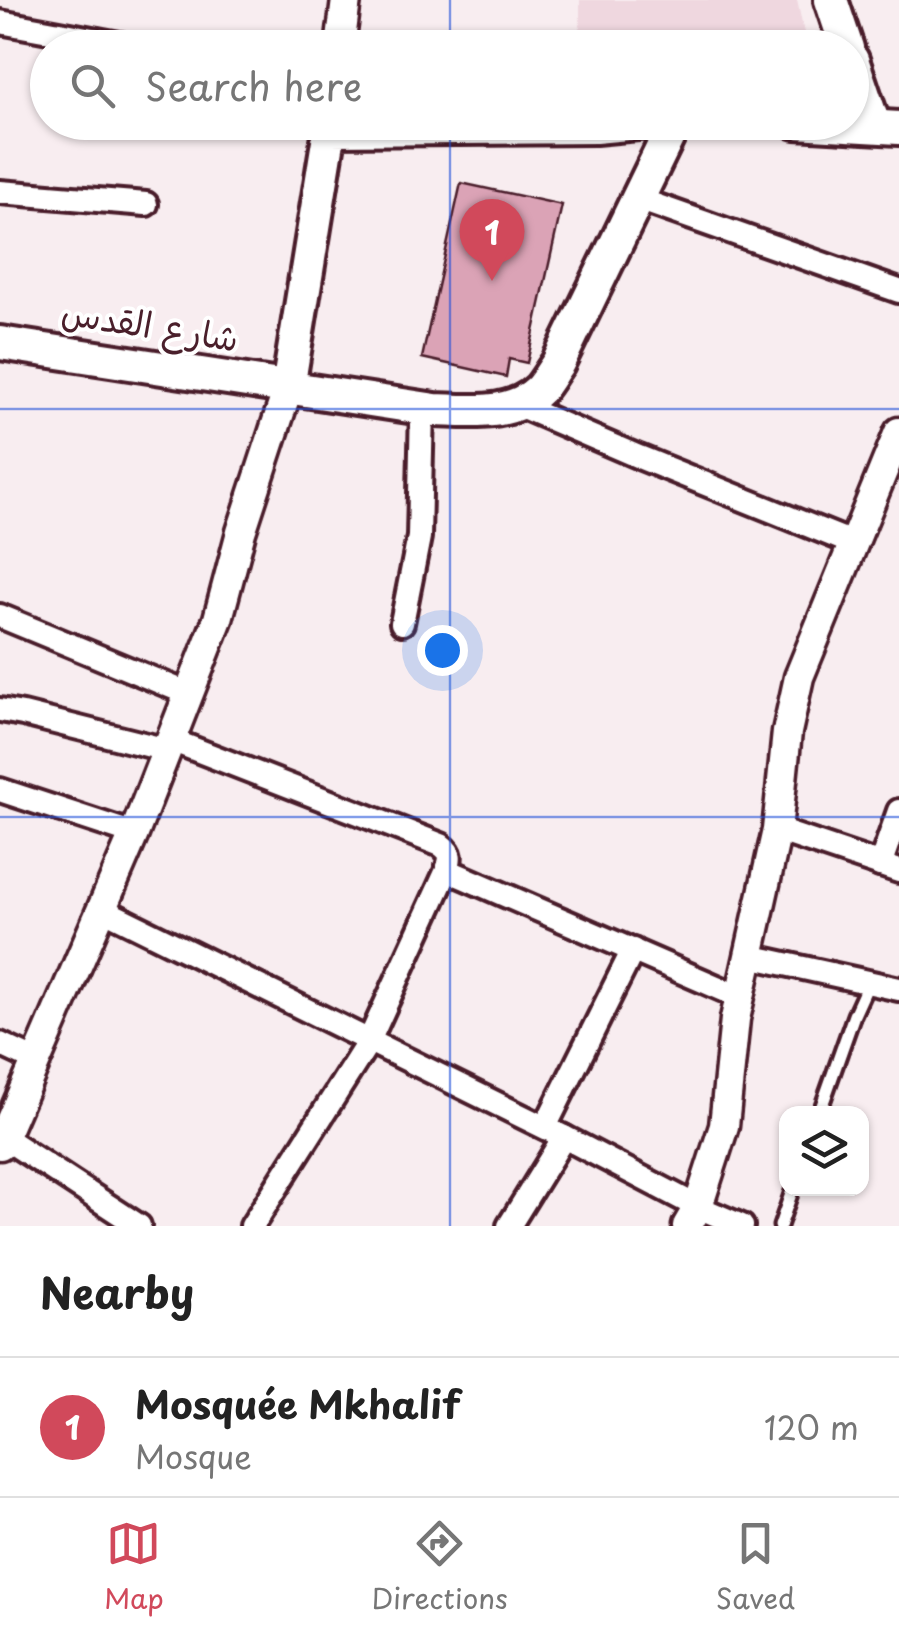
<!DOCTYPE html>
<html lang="en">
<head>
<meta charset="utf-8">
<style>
  body { margin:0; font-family:"Playpen Sans","Playpen Sans Arabic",sans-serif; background:#f2f2f2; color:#222 }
  .controls { position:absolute; right:30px; bottom:30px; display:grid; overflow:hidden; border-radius:20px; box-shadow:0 2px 8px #0004 }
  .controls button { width:90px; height:90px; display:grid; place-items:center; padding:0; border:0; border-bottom:2px solid #e0e0e0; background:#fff; color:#222; font:50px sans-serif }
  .you { position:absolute; left:442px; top:650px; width:35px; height:35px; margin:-25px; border:8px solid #fff; border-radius:50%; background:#1a73e8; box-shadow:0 0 0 15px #1a73e833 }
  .badge { display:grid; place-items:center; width:65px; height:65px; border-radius:50%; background:#d1495b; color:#fff; font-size:32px; font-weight:700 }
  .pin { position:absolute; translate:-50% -82px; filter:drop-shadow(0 2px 5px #0008) }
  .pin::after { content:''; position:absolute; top:52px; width:35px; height:30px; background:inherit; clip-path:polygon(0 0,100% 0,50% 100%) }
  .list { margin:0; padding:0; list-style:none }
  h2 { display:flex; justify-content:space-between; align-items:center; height:130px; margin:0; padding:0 40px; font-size:42px }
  h2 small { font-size:32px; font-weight:400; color:#767676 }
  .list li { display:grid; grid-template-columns:65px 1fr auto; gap:30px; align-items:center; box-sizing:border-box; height:140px; padding:0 40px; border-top:2px solid #e0e0e0 }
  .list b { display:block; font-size:38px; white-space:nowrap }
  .list p { margin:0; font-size:32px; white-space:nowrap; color:#767676 }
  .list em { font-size:32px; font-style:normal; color:#767676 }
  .icon { flex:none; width:55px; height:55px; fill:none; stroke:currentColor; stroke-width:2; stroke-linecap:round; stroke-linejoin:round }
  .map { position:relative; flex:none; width:899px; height:1226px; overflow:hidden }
  .search { position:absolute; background:#fff; box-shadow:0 2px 8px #0004; left:30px; right:30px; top:30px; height:110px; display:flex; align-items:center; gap:25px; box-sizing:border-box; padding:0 35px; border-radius:55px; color:#767676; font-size:38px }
  .sheet { height:270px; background:#fff }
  nav { display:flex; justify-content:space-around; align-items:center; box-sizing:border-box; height:140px; border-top:2px solid #e0e0e0; background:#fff; font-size:28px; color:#767676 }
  nav a { display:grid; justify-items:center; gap:5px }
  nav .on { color:#d1495b }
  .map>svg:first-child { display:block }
  .built { fill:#efd7df }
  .building { fill:#dba3b6; stroke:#4a1f2b; stroke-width:2.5 }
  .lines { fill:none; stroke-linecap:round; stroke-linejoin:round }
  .service-casing { stroke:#4a1f2b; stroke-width:19 }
  .minor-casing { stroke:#4a1f2b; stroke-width:30 }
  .tertiary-casing { stroke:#4a1f2b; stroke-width:35 }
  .secondary-casing { stroke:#4a1f2b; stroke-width:40 }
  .service { stroke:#fff; stroke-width:11 }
  .minor { stroke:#fff; stroke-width:22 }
  .tertiary { stroke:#fff; stroke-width:28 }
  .secondary { stroke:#fff; stroke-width:32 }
  .grid { fill:none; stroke:#1d4ed8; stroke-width:2.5; stroke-opacity:0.55 }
  .labels { text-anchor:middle; stroke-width:8; stroke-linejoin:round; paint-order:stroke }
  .street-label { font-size:35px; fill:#4a1f2b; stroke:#fff }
</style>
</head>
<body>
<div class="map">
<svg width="899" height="1226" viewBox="0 0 899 1226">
  <rect width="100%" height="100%" fill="#f8edf0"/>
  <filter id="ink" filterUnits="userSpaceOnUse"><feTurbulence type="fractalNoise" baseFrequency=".01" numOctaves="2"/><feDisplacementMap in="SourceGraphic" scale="20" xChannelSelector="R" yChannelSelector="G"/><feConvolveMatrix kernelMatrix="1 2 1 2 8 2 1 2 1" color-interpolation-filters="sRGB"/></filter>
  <g filter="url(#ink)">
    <polygon class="built" points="580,0 797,0 807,47 580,47"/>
    <polygon class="building" points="461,183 562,205 527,363 509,359 506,377 422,358"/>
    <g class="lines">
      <g class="service-casing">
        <g id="service">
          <polyline points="819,1114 854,1015 869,982"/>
          <polyline points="780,1226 793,1188"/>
        </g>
      </g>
      <g class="minor-casing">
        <g id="minor">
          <polyline points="0,22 141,48"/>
          <polyline points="0,192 146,204"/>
          <polyline points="638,199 899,291"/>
          <polyline points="518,405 639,457 852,543"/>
          <polyline points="0,616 189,694"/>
          <polyline points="402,623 419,537 422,408"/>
          <polyline points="0,710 23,714 167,750"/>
          <path d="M171 740 441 845C452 853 451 858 447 870L369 1041 252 1226"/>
          <polyline points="0,790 134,834"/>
          <polyline points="777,830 899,871"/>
          <polyline points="880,865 899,811"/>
          <polyline points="447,870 740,997"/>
          <polyline points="102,909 564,1137 698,1207 742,1226"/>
          <polyline points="749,956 899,989"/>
          <polyline points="0,1044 36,1061"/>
          <polyline points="545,1127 633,950"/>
          <polyline points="3,1137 139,1226"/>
          <polyline points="509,1226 564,1137"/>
        </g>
      </g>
      <g class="tertiary-casing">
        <g id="tertiary">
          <polyline points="340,48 346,0"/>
          <polyline points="0,1145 134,834 218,619 241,532 288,388"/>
          <polyline points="687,1226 698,1207 724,1126 735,1019 777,830 787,732 799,677 899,432"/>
        </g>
      </g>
      <g class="secondary-casing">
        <g id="secondary">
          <polyline points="831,0 847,48"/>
          <polyline points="852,60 874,125"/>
          <polyline points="796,122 899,128"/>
          <path d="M0 343 435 410C471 411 512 417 540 389 547 381 552 371 558 363L675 122"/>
          <polyline points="288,388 330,129 595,127 648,122"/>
        </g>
      </g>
      <use href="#service" class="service"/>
      <use href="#minor" class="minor"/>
      <use href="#tertiary" class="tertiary"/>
      <use href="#secondary" class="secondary"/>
    </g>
  </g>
  <path class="grid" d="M450 0V48M450 122V1226M0 409H899M0 817H899"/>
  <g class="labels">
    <g class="street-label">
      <text transform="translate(150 326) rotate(9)" y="12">شارع القدس</text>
    </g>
  </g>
</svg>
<div class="controls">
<button><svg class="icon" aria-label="layers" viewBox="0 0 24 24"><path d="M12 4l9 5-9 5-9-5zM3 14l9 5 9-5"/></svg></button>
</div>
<div class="you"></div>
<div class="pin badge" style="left:492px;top:281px">1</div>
<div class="search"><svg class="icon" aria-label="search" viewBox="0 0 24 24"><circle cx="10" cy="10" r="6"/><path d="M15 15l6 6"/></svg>Search here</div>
</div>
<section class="sheet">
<h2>Nearby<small></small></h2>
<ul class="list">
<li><span class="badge">1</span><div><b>Mosquée Mkhalif</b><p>Mosque</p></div><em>120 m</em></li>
</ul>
</section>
<nav>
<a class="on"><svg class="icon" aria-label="map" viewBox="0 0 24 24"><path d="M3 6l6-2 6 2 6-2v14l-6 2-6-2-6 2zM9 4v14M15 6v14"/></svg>Map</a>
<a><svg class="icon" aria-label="directions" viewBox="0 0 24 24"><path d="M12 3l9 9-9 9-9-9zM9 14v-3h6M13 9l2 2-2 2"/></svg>Directions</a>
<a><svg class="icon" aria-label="saved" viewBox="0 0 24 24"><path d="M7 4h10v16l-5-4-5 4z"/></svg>Saved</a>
</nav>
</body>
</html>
